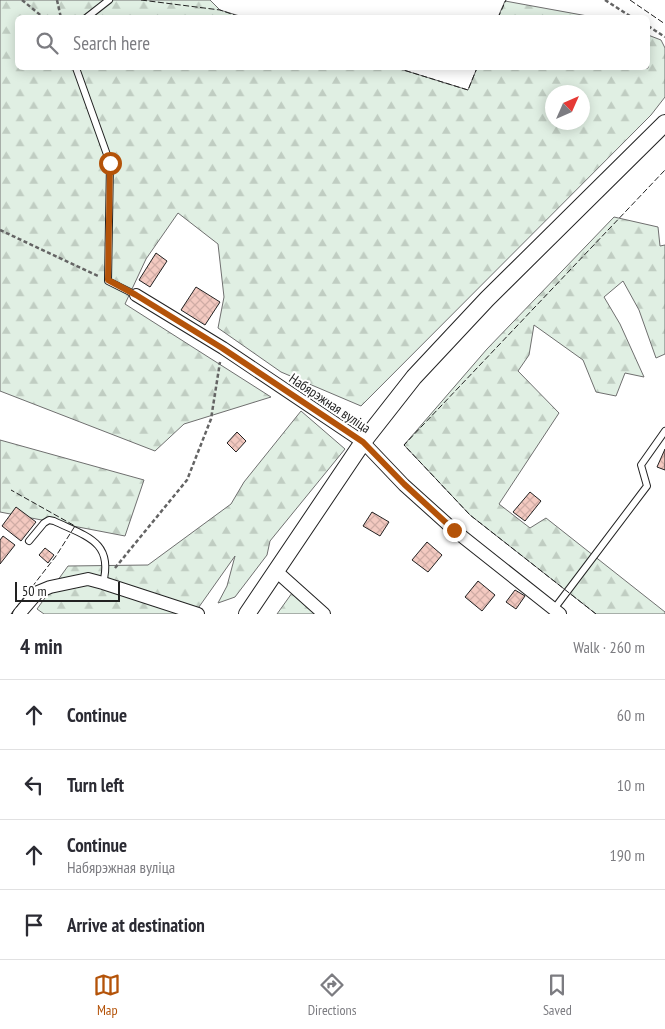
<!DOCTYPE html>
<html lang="en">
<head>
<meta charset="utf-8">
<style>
  body { margin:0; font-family:"PT Sans Narrow",sans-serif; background:#f2f2f3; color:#2b2b33 }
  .compass { position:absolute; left:545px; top:85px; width:45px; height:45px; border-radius:50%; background:#fff; box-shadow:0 2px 12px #0003; rotate:45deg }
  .scale { position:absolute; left:15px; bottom:12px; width:105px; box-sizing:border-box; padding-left:5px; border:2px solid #222; border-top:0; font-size:14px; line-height:18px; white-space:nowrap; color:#222; -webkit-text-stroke:4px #fff; paint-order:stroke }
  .stop { position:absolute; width:15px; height:15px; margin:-11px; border:4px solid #b45309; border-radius:50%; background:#fff }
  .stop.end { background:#b45309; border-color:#fff; box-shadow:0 1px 5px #0008 }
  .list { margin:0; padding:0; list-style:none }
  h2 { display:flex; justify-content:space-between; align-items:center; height:65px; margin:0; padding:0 20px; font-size:21px }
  h2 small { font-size:16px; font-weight:400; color:#7c7c81 }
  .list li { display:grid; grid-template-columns:32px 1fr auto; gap:15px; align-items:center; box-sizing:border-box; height:70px; padding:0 20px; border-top:1px solid #e1e1e2 }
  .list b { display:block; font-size:19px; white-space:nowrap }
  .list p { margin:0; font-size:16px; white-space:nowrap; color:#7c7c81 }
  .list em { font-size:16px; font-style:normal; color:#7c7c81 }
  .icon { flex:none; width:28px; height:28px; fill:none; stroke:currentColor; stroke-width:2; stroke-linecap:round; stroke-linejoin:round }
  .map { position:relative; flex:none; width:665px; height:614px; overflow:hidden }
  .search { position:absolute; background:#fff; box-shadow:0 2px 12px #0003; left:15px; right:15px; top:15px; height:55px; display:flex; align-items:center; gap:12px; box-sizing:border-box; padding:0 18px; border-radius:8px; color:#7c7c81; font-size:19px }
  .sheet { height:345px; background:#fff }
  nav { display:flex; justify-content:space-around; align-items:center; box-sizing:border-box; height:70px; border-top:1px solid #e1e1e2; background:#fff; font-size:14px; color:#7c7c81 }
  nav a { display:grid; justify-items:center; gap:2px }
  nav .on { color:#b45309 }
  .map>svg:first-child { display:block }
  .forest { fill:url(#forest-firs); stroke:#6f6f6f; fill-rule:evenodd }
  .building { fill:url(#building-cross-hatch); stroke:#222 }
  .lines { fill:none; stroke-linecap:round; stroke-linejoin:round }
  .service-casing { stroke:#222; stroke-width:8 }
  .minor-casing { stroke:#222; stroke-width:14 }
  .tertiary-casing { stroke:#222; stroke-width:18 }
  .path { stroke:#646464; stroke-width:2.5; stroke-dasharray:4 2.5; stroke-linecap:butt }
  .service { stroke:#fff; stroke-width:6 }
  .minor { stroke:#fff; stroke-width:12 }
  .tertiary { stroke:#fff; stroke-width:16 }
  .fence { stroke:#222; stroke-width:1; stroke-dasharray:6 2.5; stroke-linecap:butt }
  .route { stroke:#b45309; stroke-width:6 }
  .labels { text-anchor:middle; stroke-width:4; stroke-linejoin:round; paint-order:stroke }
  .street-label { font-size:14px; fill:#222; stroke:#fff }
</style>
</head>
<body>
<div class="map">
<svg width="665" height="614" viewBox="0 0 665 614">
  <defs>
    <pattern id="forest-firs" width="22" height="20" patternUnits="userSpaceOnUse" patternTransform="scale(1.25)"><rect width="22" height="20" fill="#e0efe3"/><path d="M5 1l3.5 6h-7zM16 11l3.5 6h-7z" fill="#c0cdc2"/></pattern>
    <pattern id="building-cross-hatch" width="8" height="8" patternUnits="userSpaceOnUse" patternTransform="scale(1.25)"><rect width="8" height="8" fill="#f3c9c0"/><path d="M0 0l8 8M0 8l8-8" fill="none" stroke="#d0aca5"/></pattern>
  </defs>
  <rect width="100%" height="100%" fill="#fff"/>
  <g class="forest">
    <path d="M0 0H210L220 10 243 17 18 18V68H397L468 90 477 68H648V35L661 40 665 48V97L651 115 361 406 281 372 218 328 224 297 218 244 178 213 146 259 125 304 271 397 184 424 155 451 0 391ZM552 92H582V122H552Z"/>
    <polygon points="505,1 593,17 498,17"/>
    <polygon points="614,217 658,227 660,246 665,245 665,354 656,358 639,310 623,281 604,297 620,324 644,377 625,373 616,396 596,392 583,360 534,325 529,355 518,371 559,413 499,504 530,528 546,518 665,612 665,614 596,614 470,515 404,445 487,349"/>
    <polygon points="301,411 345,449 270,541 267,555 235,597 218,603 227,586 235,556 194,614 44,614 37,609 68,566 148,565 231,504 244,482"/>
    <polygon points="0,440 144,480 125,536 0,512"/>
    <polygon points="292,593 316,614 277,614"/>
  </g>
  <g class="building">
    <polygon points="156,253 167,261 150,287 139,280"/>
    <polygon points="196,287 220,302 205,325 181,310"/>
    <polygon points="237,432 246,441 236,452 227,443"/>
    <polygon points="665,449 665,470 657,467"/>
    <polygon points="530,492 541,501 525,521 513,512"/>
    <polygon points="16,507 36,522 21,541 2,526"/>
    <polygon points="372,512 389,522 380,536 363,526"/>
    <polygon points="3,536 15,545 0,564 0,540"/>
    <polygon points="427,542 442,555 428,572 412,560"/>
    <polygon points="45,548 54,555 48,563 39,555"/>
    <polygon points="478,581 495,595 482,611 465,597"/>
    <polygon points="515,590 525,596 516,609 506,602"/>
  </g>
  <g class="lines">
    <g class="service-casing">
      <g id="service">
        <polyline points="86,18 109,0"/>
        <polyline points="76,68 110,163 108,281 136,295"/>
        <path d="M29 541 44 523 49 520 54 521C85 536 114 541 103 583"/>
        <polyline points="554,609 647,486 641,465 665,431"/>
      </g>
    </g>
    <g class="minor-casing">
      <g id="minor">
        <polyline points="136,295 223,348 363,442 404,485 454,530 560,614"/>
        <polyline points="276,571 324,614"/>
        <polyline points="19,614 38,592 50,587 88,579 103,583 198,614"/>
      </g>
    </g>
    <g class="tertiary-casing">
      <polyline id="tertiary" points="247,614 363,442 414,377 487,299 665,123"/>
    </g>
    <g class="path">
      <polyline points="22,0 44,18"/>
      <polyline points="57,0 61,18"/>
      <polyline points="605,0 633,18"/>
      <polyline points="648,26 665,37"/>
      <polyline points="0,230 98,276"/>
      <polyline points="115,568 187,480 211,419 220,362"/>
    </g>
    <use href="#service" class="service"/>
    <use href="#minor" class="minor"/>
    <use href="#tertiary" class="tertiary"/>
    <g class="fence">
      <polyline points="141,0 220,10 243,18"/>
      <polyline points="630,0 665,24"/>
      <polyline points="498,18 506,0"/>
      <polyline points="397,68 468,90 477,68"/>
      <polyline points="11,614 56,556 75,526 11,490"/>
      <polyline points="596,614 470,515 404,445 665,170"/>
    </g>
  </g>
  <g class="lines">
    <polyline class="route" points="110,163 108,280 136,295 222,348 363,442 404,484 454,530"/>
  </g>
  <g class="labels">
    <g class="street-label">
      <text transform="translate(330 403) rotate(34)" y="5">Набярэжная вуліца</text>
    </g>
  </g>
</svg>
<svg class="compass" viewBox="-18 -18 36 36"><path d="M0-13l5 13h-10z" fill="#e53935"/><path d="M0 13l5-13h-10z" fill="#7c7c81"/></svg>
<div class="scale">50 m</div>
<div class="stop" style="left:110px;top:163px"></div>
<div class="stop end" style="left:454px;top:530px"></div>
<div class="search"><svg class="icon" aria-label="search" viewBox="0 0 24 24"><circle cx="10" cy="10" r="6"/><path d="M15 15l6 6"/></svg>Search here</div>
</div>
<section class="sheet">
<h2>4 min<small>Walk · 260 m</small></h2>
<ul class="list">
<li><svg class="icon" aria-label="ahead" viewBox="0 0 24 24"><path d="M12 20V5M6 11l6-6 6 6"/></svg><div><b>Continue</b></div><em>60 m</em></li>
<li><svg class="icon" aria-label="left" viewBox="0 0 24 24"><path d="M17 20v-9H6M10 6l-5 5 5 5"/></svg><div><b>Turn left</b></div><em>10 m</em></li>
<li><svg class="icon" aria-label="ahead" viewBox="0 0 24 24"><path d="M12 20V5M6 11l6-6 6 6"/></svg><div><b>Continue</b><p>Набярэжная вуліца</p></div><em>190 m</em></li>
<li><svg class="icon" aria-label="arrive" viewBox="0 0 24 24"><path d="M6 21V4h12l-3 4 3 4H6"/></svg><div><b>Arrive at destination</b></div></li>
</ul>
</section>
<nav>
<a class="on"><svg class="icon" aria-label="map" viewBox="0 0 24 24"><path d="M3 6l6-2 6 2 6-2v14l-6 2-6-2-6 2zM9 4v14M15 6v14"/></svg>Map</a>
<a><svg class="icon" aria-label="directions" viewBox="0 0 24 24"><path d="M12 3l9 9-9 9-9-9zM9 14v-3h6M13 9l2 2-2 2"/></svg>Directions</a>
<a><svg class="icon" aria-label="saved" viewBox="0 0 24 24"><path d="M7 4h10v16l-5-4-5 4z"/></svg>Saved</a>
</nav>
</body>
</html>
